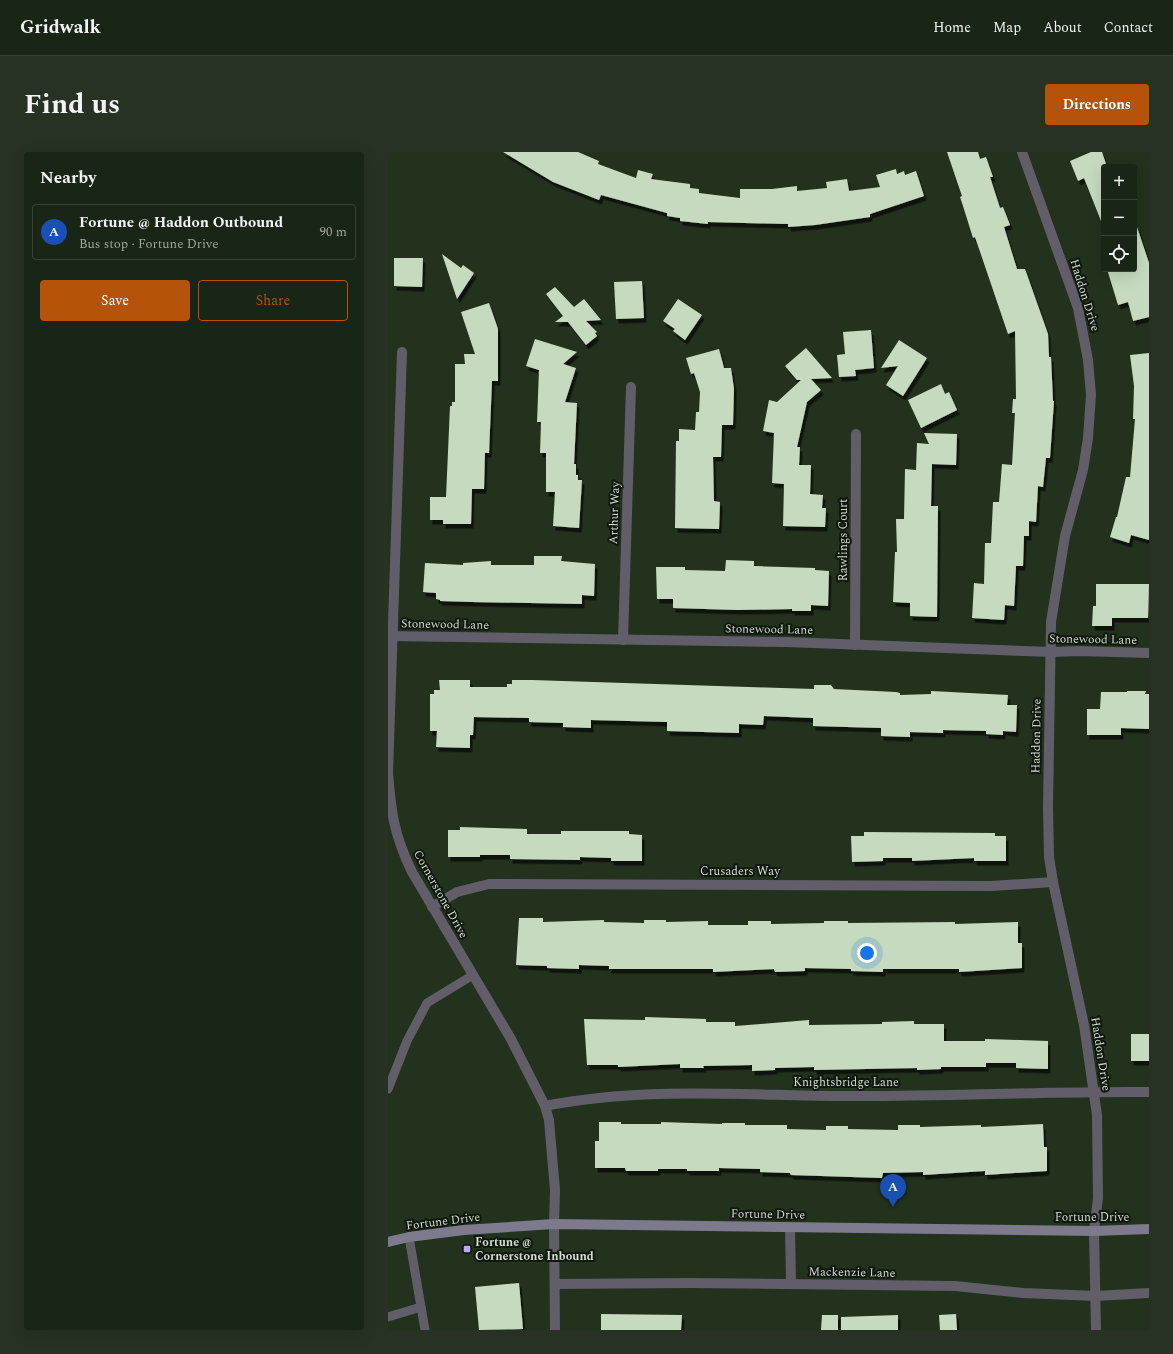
<!DOCTYPE html>
<html lang="en">
<head>
<meta charset="utf-8">
<style>
  body { margin:0; font-family:Spectral,serif; background:#273222; color:#f1f3f6 }
  .controls { position:absolute; right:12px; top:12px; display:grid; overflow:hidden; border-radius:4px; box-shadow:0 4px 16px #0002 }
  .controls button { width:36px; height:36px; display:grid; place-items:center; padding:0; border:0; border-bottom:1px solid #384334; background:#1a2615; color:#f1f3f6; font:20px sans-serif }
  .you { position:absolute; left:479px; top:801px; width:14px; height:14px; margin:-10px; border:3px solid #fff; border-radius:50%; background:#1a73e8; box-shadow:0 0 0 6px #1a73e833 }
  .badge { display:grid; place-items:center; width:26px; height:26px; border-radius:50%; background:#b45309; color:#fff; font-size:13px; font-weight:700 }
  .pin { position:absolute; translate:-50% -33px; filter:drop-shadow(0 1px 2px #0008) }
  .pin::after { content:''; position:absolute; top:21px; width:14px; height:12px; background:inherit; clip-path:polygon(0 0,100% 0,50% 100%) }
  .list { margin:0; padding:0; list-style:none }
  h2 { display:flex; justify-content:space-between; align-items:center; height:52px; margin:0; padding:0 16px; font-size:17px }
  h2 small { font-size:13px; font-weight:400; color:#9fa5a0 }
  .list li { display:grid; grid-template-columns:26px 1fr auto; gap:12px; align-items:center; box-sizing:border-box; height:56px; margin:0 8px 8px; padding:0 8px; border:1px solid #384334; border-radius:4px }
  .list b { display:block; font-size:15px; white-space:nowrap }
  .list p { margin:0; font-size:13px; white-space:nowrap; color:#9fa5a0 }
  .list em { font-size:13px; font-style:normal; color:#9fa5a0 }
  .actions { display:flex; gap:8px; padding:12px 16px }
  .actions a { flex:1; padding:9px 0; border:1px solid #b45309; border-radius:4px; text-align:center; font-size:14px; color:#b45309 }
  .actions .main { background:#b45309; color:#fff }
  .icon { flex:none; width:22px; height:22px; fill:none; stroke:currentColor; stroke-width:2; stroke-linecap:round; stroke-linejoin:round }
  .map { position:relative; flex:none; width:761px; height:1178px; overflow:hidden; border-radius:4px }
  header { display:flex; align-items:center; gap:24px; box-sizing:border-box; height:56px; padding:0 20px; background:#1a2615; border-bottom:1px solid #384334 }
  header strong { font-size:19px }
  nav { display:flex; gap:22px; margin-inline-start:auto; font-size:14px }
  .intro { display:flex; align-items:center; justify-content:space-between; box-sizing:border-box; height:96px; padding:0 24px }
  h1 { margin:0; font-size:28px }
  .button { padding:10px 18px; border-radius:4px; background:#b45309; color:#fff; font-size:14px; font-weight:700 }
  main { display:flex; gap:24px; padding:0 24px }
  aside { flex:1; background:#1a2615; border-radius:4px; box-shadow:0 4px 16px #0002 }
  .map>svg:first-child { display:block }
  .building { fill:#c5dabf; filter:url(#shadow) }
  .lines { fill:none; stroke-linecap:round; stroke-linejoin:round }
  .lane { stroke:#615e6a; stroke-width:9 }
  .street { stroke:#615e6a; stroke-width:10 }
  .secondary { stroke:#7d7a8d; stroke-width:10 }
  .poi-dot { fill:#bbaaf6; stroke:#10170e; stroke-width:1.5 }
  .labels { text-anchor:middle; stroke-width:4; stroke-linejoin:round; paint-order:stroke }
  .street-label { font-size:12px; fill:#d2ddcf; stroke:#10170e }
  .poi-label { font-size:12px; font-weight:bold; fill:#d2ddcf; stroke:#10170e; text-anchor:start }
</style>
</head>
<body>
<header>
<strong>Gridwalk</strong>
<nav><a>Home</a><a>Map</a><a>About</a><a>Contact</a></nav>
</header>
<div class="intro"><h1>Find us</h1><a class="button">Directions</a></div>
<main>
<aside>
<h2>Nearby<small></small></h2>
<ul class="list">
<li><span class="badge" style="background:#1a4fb4">A</span><div><b>Fortune @ Haddon Outbound</b><p>Bus stop · Fortune Drive</p></div><em>90 m</em></li>
</ul>
<div class="actions"><a class="main">Save</a><a>Share</a></div>
</aside>
<div class="map">
<svg width="761" height="1178" viewBox="0 0 761 1178">
  <defs>
    <filter id="shadow"><feDropShadow dx="2.5" dy="4.5" stdDeviation="0" flood-color="#0009"/></filter>
  </defs>
  <rect width="100%" height="100%" fill="#22321c"/>
  <g class="building">
    <polygon points="115,0 190,0 211,9 210,12 248,26 250,18 265,22 263,27 302,32 302,36 311,37 311,41 352,46 352,37 384,37 409,34 409,39 439,36 438,30 459,27 461,39 492,35 488,23 508,17 509,22 516,19 517,23 528,19 536,44 482,62 482,65 427,73 400,75 400,72 320,70 320,72 292,69 292,66 279,64 279,61 213,43 211,48 165,30"/>
    <polygon points="559,0 590,0 592,7 598,5 605,25 602,25 612,56 615,55 622,73 616,75 629,117 637,117 660,182 661,205 663,205 665,249 666,249 662,306 658,306 655,335 650,334 648,370 641,369 641,384 636,384 635,414 628,414 626,454 617,453 616,468 584,466 586,431 596,432 597,391 603,391 605,350 611,350 614,312 624,313 627,261 624,261 625,247 628,247 627,179 620,182 587,85 585,86 575,54 572,45 574,44"/>
    <polygon points="703,0 714,0 719,15 716,15 715,74 696,26 690,29 682,9"/>
    <polygon points="746,75 749,75 761,111 761,165 745,169 740,150 730,153 719,117 746,117"/>
    <polygon points="54,102 73,116 75,113 86,121 69,147"/>
    <polygon points="6,106 35,106 34,135 6,134"/>
    <polygon points="254,129 256,166 228,167 226,130"/>
    <polygon points="167,135 186,155 196,147 213,168 198,169 209,180 207,181 209,184 198,193 180,170 167,170 175,164 158,142"/>
    <polygon points="290,147 314,163 297,188 285,179 287,177 275,169"/>
    <polygon points="101,151 110,177 110,229 104,229 101,301 97,301 96,337 84,337 83,372 55,372 55,368 42,368 42,345 58,345 62,254 64,254 64,250 67,250 67,212 77,212 76,202 87,202 73,160"/>
    <polygon points="483,178 486,216 467,218 468,224 451,225 449,203 457,202 455,180"/>
    <polygon points="147,187 189,200 175,212 188,216 177,250 189,251 186,312 188,312 188,323 190,323 190,328 194,328 191,376 165,374 167,340 158,340 158,301 152,301 153,270 149,270 151,218 138,214"/>
    <polygon points="511,188 539,206 515,244 498,233 510,214 493,216"/>
    <polygon points="418,196 444,226 423,227 433,238 419,250 409,295 412,295 411,313 423,313 422,342 435,343 434,356 438,356 437,375 395,374 396,332 384,331 386,281 375,279 381,248 389,250 413,228 409,228 397,214"/>
    <polygon points="331,197 336,216 343,216 346,237 345,273 334,273 333,305 325,305 326,349 332,350 331,377 287,376 288,289 291,289 291,277 307,278 308,260 311,260 312,240 306,221 303,222 298,206"/>
    <polygon points="761,201 761,388 743,383 741,391 722,385 728,365 729,365 738,325 742,325 747,267 745,267 746,234 742,203"/>
    <polygon points="553,232 557,242 561,240 569,258 533,276 520,248"/>
    <polygon points="536,281 569,282 568,313 544,312 543,354 550,354 549,465 522,464 522,451 505,450 507,400 509,400 508,367 516,367 517,317 528,318 529,291 541,292"/>
    <polygon points="146,404 174,404 173,409 207,412 206,444 194,443 194,452 84,450 52,449 52,448 48,447 48,441 35,440 37,411 75,413 75,411 103,409 103,413 146,413"/>
    <polygon points="338,408 366,409 366,414 427,416 427,418 441,419 440,454 423,453 423,459 404,459 404,457 350,458 285,456 285,447 269,447 268,415 297,415 297,418 337,419"/>
    <polygon points="708,432 761,432 760,466 724,466 724,474 704,474 705,454 708,454"/>
    <polygon points="51,528 82,528 82,535 119,535 119,532 124,532 124,528 144,528 426,537 426,533 443,533 446,537 508,540 512,541 512,543 543,542 543,539 620,543 619,553 629,553 628,580 615,579 615,583 598,582 598,579 555,578 555,581 522,580 522,585 493,584 493,576 425,574 425,566 376,564 375,573 351,572 351,581 279,579 279,570 203,568 203,576 175,575 175,571 141,570 141,566 86,565 85,583 82,583 82,596 48,595 49,579 42,579 42,542 46,542 46,538 52,538"/>
    <polygon points="739,539 758,539 757,542 761,542 761,577 733,576 733,583 699,583 699,557 712,557 713,540 739,540"/>
    <polygon points="72,675 139,677 139,682 173,682 173,679 241,679 241,682 254,683 254,709 223,709 223,706 192,705 192,708 122,707 122,703 92,703 92,705 60,705 60,678 72,678"/>
    <polygon points="476,680 607,681 607,684 618,684 618,709 586,709 586,706 524,709 524,706 495,706 495,709 464,710 463,684 476,684"/>
    <polygon points="131,766 155,766 155,770 216,768 216,770 256,771 256,768 278,768 278,770 320,769 320,773 360,773 360,769 383,769 383,772 436,771 436,769 460,769 460,771 567,770 567,772 630,770 630,791 634,791 634,816 571,820 571,817 495,817 495,820 463,819 463,817 417,816 417,819 387,820 386,817 325,820 325,817 221,817 221,814 191,813 191,817 159,816 159,814 128,813"/>
    <polygon points="257,865 318,867 318,870 347,870 347,874 421,868 421,873 494,872 494,870 526,869 526,872 556,872 556,889 597,889 597,887 660,889 660,917 628,916 628,911 598,911 598,915 553,915 553,917 529,918 529,916 426,918 426,915 387,916 387,918 364,919 364,913 315,914 316,916 292,916 292,912 230,915 230,913 199,913 196,867 257,868"/>
    <rect x="743" y="882" width="18" height="27"/>
    <polygon points="211,970 233,970 233,972 273,972 273,970 334,972 334,971 357,971 357,973 399,973 399,977 438,978 438,974 460,974 460,977 510,978 510,973 532,973 532,975 593,973 593,975 655,972 656,995 659,995 659,1019 597,1023 597,1019 535,1023 535,1020 495,1021 494,1026 403,1023 402,1021 372,1020 372,1017 331,1016 331,1019 299,1019 299,1017 270,1017 270,1019 238,1019 237,1016 207,1016 207,989 211,989"/>
    <polygon points="131,1131 135,1177 91,1178 87,1135"/>
    <polygon points="213,1162 294,1163 293,1178 213,1178"/>
    <polygon points="568,1162 569,1178 552,1178 551,1163"/>
    <polygon points="434,1163 450,1163 450,1178 433,1178"/>
    <polygon points="510,1163 510,1178 453,1178 453,1165"/>
  </g>
  <g class="lines">
    <g class="lane">
      <polyline points="0,937 19,889 39,851 85,823"/>
      <polyline points="21,1085 37,1178"/>
      <polyline points="0,1165 33,1155"/>
    </g>
    <g class="street">
      <polyline points="634,0 690,156 700,208 703,243 700,286 695,318 677,384 663,470 660,655 661,705 665,730 696,873 709,963 710,1046 706,1079 708,1178"/>
      <path d="M14 200 0 621C3 660 6 683 24 720L123 887 157 954 161 968 167 1038 166 1072 167 1178"/>
      <polyline points="0,484 398,490 663,500 691,499 761,501"/>
      <polyline points="235,488 243,235"/>
      <polyline points="467,493 468,282"/>
      <polyline points="44,755 69,740 101,732 603,734 665,730"/>
      <path d="M157 954C253 935 350 943 448 944 552 945 657 939 761 940"/>
      <polyline points="402,1075 403,1132"/>
      <polyline points="167,1132 302,1131 567,1134 635,1141 708,1144 761,1141"/>
    </g>
    <polyline class="secondary" points="0,1090 21,1085 76,1078 166,1072 706,1079 761,1077"/>
  </g>
  <rect class="poi-dot" x="75" y="1093" width="8" height="8" rx="2"/>
  <g class="labels">
    <g class="street-label">
      <text transform="translate(697 143) rotate(73)" y="4">Haddon Drive</text>
      <text transform="translate(226 361) rotate(-88)" y="4">Arthur Way</text>
      <text transform="translate(455 388) rotate(-90)" y="4">Rawlings Court</text>
      <text transform="translate(57 472) rotate(1)" y="4">Stonewood Lane</text>
      <text transform="translate(381 477) rotate(1)" y="4">Stonewood Lane</text>
      <text transform="translate(705 487) rotate(1)" y="4">Stonewood Lane</text>
      <text transform="translate(648 584) rotate(-89)" y="4">Haddon Drive</text>
      <text x="352" y="723">Crusaders Way</text>
      <text transform="translate(53 742) rotate(61)" y="4">Cornerstone Drive</text>
      <text transform="translate(713 902) rotate(81)" y="4">Haddon Drive</text>
      <text x="458" y="934">Knightsbridge Lane</text>
      <text transform="translate(380 1062) rotate(1)" y="4">Fortune Drive</text>
      <text x="704" y="1069">Fortune Drive</text>
      <text transform="translate(55 1069) rotate(-7)" y="4">Fortune Drive</text>
      <text transform="translate(464 1120) rotate(1)" y="4">Mackenzie Lane</text>
    </g>
    <g class="poi-label">
      <text x="87" y="1094">Fortune @<tspan x="87" dy="14">Cornerstone Inbound</tspan></text>
    </g>
  </g>
</svg>
<div class="controls">
<button>+</button>
<button>−</button>
<button><svg class="icon" aria-label="locate" viewBox="0 0 24 24"><circle cx="12" cy="12" r="6"/><path d="M12 2v4M12 18v4M2 12h4M18 12h4"/></svg></button>
</div>
<div class="you"></div>
<div class="pin badge" style="left:505px;top:1055px;background:#1a4fb4">A</div>
</div>
</main>
</body>
</html>
